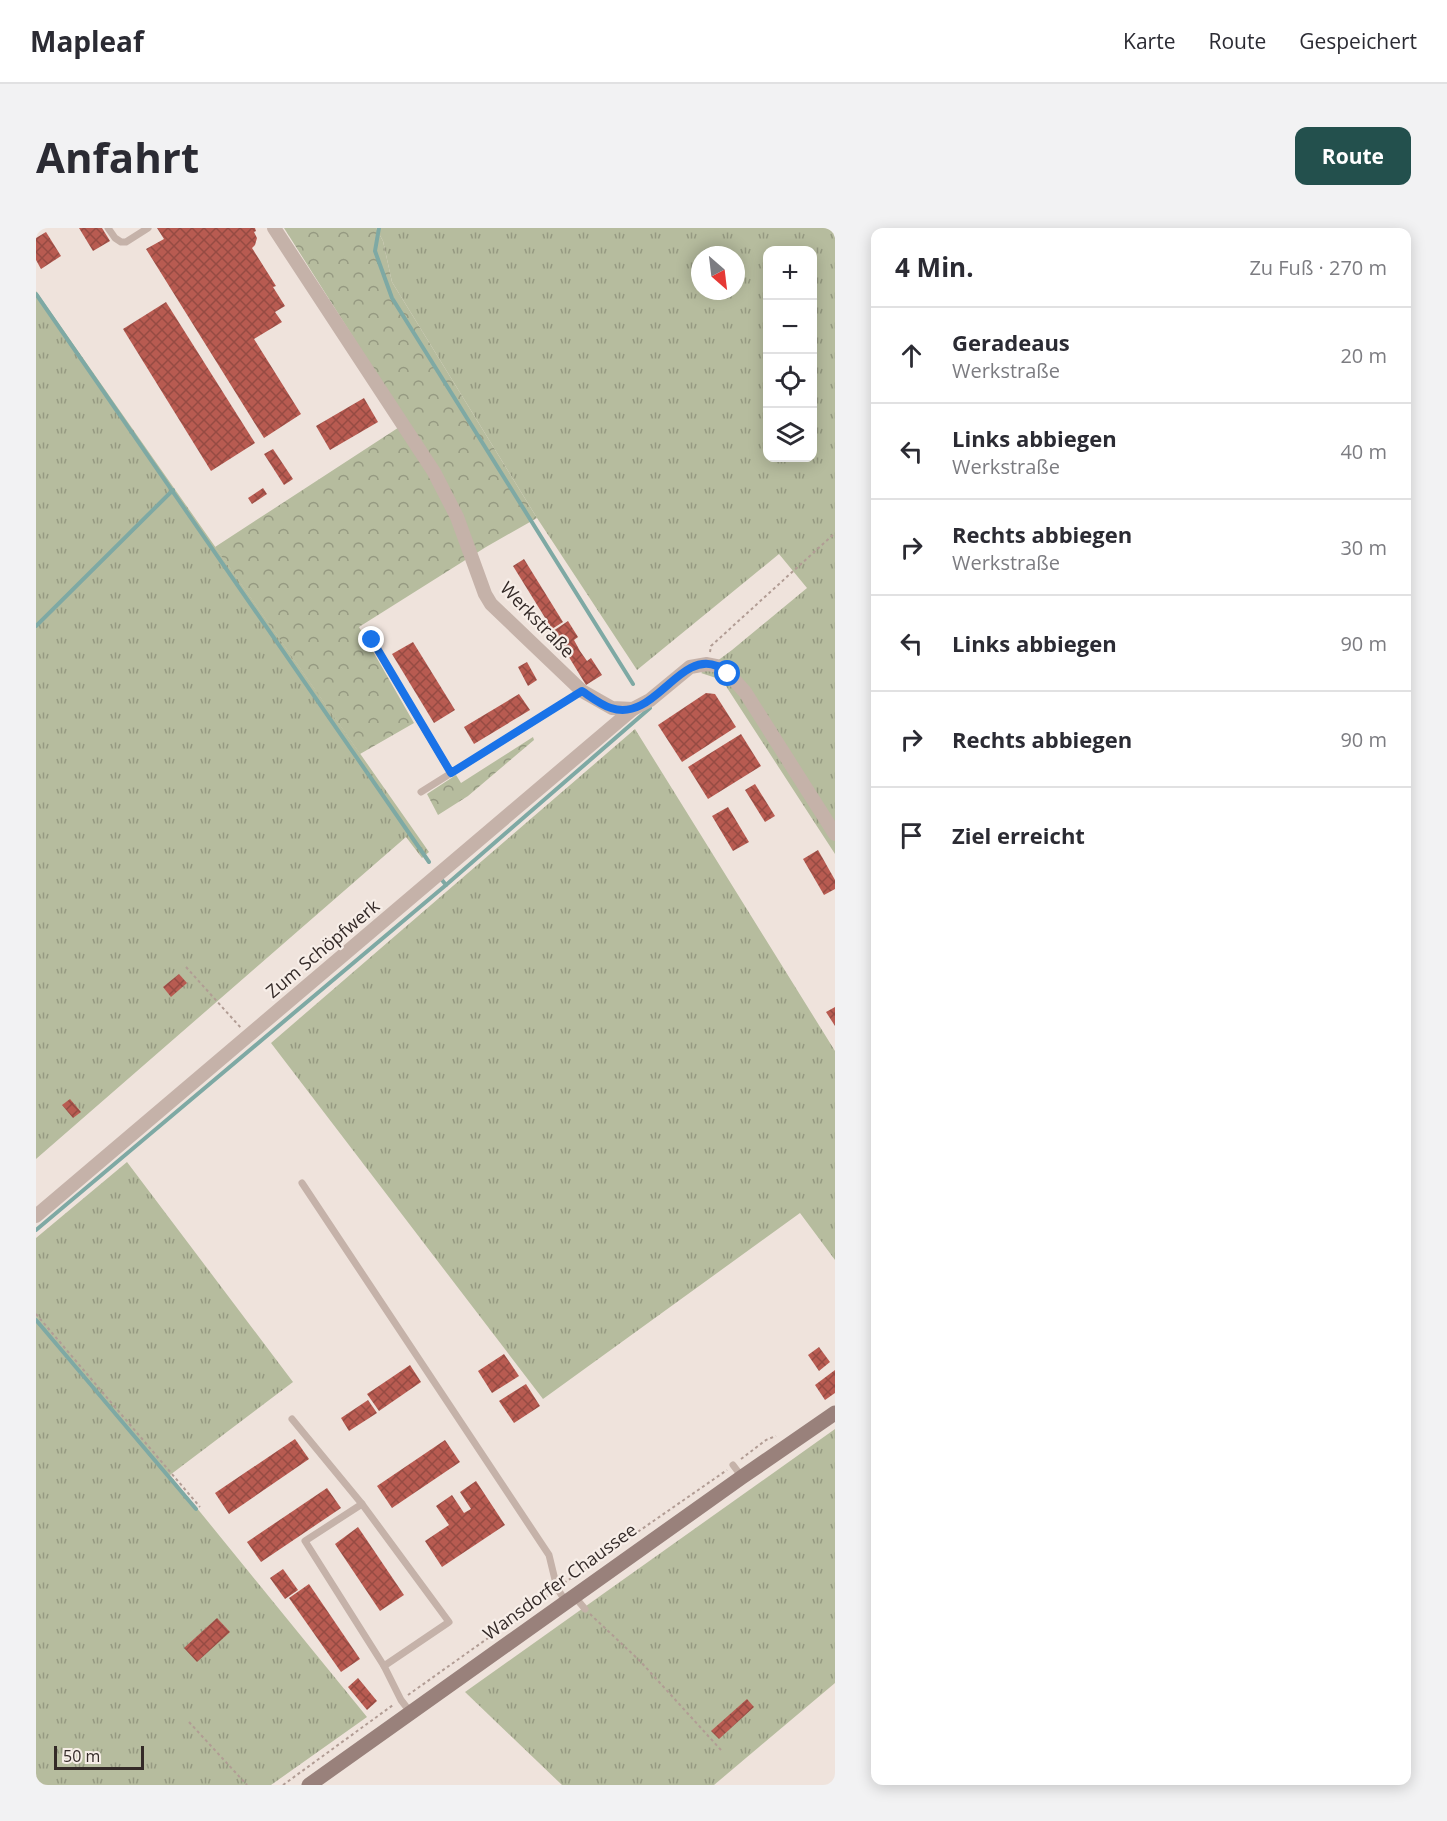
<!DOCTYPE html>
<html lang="de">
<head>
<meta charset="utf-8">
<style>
  body { margin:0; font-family:"Open Sans",sans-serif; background:#f2f2f3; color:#2b2b33 }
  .controls { position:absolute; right:18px; top:18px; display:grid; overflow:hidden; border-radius:12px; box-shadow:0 3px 15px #0003 }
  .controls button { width:54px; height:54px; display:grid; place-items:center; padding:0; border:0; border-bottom:2px solid #e1e1e2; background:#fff; color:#2b2b33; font:30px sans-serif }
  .compass { position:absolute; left:655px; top:18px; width:54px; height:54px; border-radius:50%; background:#fff; box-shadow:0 3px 15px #0003; rotate:152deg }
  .scale { position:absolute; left:18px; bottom:15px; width:90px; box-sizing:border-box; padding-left:6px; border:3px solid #342a28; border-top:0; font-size:16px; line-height:21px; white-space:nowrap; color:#342a28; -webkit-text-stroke:4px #f7eee8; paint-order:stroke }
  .stop { position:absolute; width:18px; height:18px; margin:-14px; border:4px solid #1a73e8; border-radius:50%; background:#fff }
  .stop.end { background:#1a73e8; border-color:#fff; box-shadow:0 2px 6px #0008 }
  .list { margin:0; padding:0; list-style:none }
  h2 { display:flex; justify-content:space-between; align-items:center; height:78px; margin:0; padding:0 24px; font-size:26px }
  h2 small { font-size:20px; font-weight:400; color:#7c7c81 }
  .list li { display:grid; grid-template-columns:39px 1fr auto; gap:18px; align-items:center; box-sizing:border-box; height:96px; padding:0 24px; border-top:2px solid #e1e1e2 }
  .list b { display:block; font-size:22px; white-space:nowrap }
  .list p { margin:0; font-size:20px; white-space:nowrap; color:#7c7c81 }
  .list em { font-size:20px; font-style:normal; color:#7c7c81 }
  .icon { flex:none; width:33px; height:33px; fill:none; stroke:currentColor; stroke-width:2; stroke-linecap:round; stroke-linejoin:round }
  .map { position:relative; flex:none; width:799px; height:1557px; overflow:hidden; border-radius:12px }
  header { display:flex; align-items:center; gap:36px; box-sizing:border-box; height:84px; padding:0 30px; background:#fff; border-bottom:2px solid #e1e1e2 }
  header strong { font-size:28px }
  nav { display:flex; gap:33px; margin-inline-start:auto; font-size:21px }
  .intro { display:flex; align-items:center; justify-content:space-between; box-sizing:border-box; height:144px; padding:0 36px }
  h1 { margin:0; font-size:42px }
  .button { padding:15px 27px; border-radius:12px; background:#23504d; color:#fff; font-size:21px; font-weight:700 }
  main { display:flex; gap:36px; padding:0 36px }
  aside { flex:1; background:#fff; border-radius:12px; box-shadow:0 3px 15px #0003 }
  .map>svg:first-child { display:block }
  .grass { fill:url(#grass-tufts); fill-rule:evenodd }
  .forest { fill:url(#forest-crowns) }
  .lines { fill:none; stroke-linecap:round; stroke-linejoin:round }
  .stream { stroke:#7ea9a4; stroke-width:4 }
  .building { fill:url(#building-cross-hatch) }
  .path { stroke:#b19c94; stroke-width:2; stroke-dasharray:3 3; stroke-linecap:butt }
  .lane { stroke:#c5b2a9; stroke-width:7 }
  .street { stroke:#c5b2a9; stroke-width:14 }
  .secondary { stroke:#99817b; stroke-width:15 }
  .route { stroke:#1a73e8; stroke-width:8 }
  .labels { text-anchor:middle; stroke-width:4.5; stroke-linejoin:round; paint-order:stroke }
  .street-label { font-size:18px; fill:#342a28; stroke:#f7eee8 }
</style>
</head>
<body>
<header>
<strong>Mapleaf</strong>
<nav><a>Karte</a><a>Route</a><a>Gespeichert</a></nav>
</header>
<div class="intro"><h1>Anfahrt</h1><a class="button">Route</a></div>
<main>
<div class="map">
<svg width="799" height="1557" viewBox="0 0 799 1557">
  <defs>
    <pattern id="grass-tufts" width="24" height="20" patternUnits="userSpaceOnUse" patternTransform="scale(1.5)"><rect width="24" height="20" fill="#b6bc9e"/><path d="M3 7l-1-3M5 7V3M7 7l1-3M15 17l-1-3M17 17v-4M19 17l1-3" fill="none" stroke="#959981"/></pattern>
    <pattern id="forest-crowns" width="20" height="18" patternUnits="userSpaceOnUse" patternTransform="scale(1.5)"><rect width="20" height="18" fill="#b6bc9e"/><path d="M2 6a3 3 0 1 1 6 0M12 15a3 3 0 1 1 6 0" fill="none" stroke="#959981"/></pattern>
    <pattern id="building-cross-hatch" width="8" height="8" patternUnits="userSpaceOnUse" patternTransform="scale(1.5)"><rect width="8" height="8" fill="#b85b51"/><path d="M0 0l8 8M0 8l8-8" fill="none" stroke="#964b43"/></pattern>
  </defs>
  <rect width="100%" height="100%" fill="#efe3dc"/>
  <g class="grass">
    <path d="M340 0H799V626L686 452 665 445 696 422 771 360 743 326 601 442 501 290 356 54 347 13ZM732 22H776V230H732ZM664 27H700V63H664Z"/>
    <polygon points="0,63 393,624 386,630 370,609 0,931"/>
    <polygon points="599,501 799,823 799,1032 764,985 507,1171 235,815"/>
    <polygon points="91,934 257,1154 134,1247 331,1489 235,1557 0,1557 0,1010"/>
    <polygon points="799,1201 799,1455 678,1557 526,1557 429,1464"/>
  </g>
  <g class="forest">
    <polygon points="248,0 340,0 347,13 356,54 501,290 450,319 323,399 378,495 324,526 179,319 371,194"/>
    <polygon points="497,509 498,512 432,568 402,587 391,566 420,547 425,555"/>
  </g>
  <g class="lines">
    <g class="stream">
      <polyline points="343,0 339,23 356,70 597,456"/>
      <polyline points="0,66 393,634"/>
      <polyline points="0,398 137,262"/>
      <polyline points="410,657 614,480"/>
      <polyline points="0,1002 410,657 406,652"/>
      <polyline points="0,1092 160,1281"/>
    </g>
  </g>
  <g class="building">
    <polygon points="43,0 66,0 74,13 57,23"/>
    <polygon points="121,0 219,0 220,3 218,4 221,10 219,17 216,20 240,58 237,59 249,78 239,84 246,94 218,111 265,186 228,210 110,21 128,11"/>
    <polygon points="10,4 25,28 5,41 0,32 0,10"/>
    <polygon points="130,74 219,215 175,243 87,101"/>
    <polygon points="328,170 342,194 294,222 280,198"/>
    <polygon points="237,221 257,251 248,257 228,226"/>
    <polygon points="227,260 231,266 216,276 212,270"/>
    <polygon points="488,331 527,394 516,401 477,338"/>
    <polygon points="532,393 542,409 538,412 544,423 551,433 555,430 566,447 550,457 517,403"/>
    <polygon points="377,414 419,482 398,495 356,426"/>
    <polygon points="491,434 501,452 492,458 482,439"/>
    <polygon points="670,465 679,466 700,499 646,534 622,497"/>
    <polygon points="483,466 494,482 438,516 428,499"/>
    <polygon points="705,506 725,538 672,571 652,539"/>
    <polygon points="719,556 739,588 729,594 709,562"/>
    <polygon points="692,579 713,614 697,623 676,588"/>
    <polygon points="782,622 799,652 799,661 788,667 767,631"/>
    <polygon points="143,746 151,755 135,769 127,759"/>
    <polygon points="799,779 799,798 790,784"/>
    <polygon points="34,871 45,884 37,890 26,877"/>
    <polygon points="783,1119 794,1134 783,1143 772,1127"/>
    <polygon points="468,1126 483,1148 456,1165 442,1143"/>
    <polygon points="374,1137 385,1154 343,1183 331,1166"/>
    <polygon points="799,1142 799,1165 789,1172 779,1157"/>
    <polygon points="490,1156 504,1178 478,1195 463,1173"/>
    <polygon points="332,1172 341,1185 313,1203 305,1190"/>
    <polygon points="259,1211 273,1231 193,1286 179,1265"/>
    <polygon points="409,1212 424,1234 356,1280 341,1258"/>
    <polygon points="440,1253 469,1297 406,1339 389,1313 413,1297 400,1278 416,1267 428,1285 435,1281 424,1264"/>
    <polygon points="291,1260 305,1280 225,1334 211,1314"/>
    <polygon points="322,1299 368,1367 344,1383 299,1316"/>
    <polygon points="247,1341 262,1362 249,1371 234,1350"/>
    <polygon points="273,1356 324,1431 305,1444 253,1370"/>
    <polygon points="181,1390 194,1404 161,1434 148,1420"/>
    <polygon points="322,1450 341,1473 331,1482 312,1459"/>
    <polygon points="711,1471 718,1479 683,1511 675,1503"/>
  </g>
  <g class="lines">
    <g class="path">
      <polyline points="674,424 675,418 799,305"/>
      <polyline points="150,739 205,800"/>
      <polyline points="0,1086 164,1279"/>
      <polyline points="705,1231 730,1212 740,1208"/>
      <polyline points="528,1355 691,1242"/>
      <polyline points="554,1386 604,1433 685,1522"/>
      <polyline points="372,1467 514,1366"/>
      <polyline points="153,1494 211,1557"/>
      <polyline points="247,1557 357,1477"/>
    </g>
    <g class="lane">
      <polyline points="72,0 79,10 85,14 90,14 112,0"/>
      <polyline points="336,413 415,545"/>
      <polyline points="385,564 546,463"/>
      <polyline points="266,955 513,1327 521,1360 530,1374"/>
      <polyline points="256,1191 326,1276 413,1394 348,1438"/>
      <polyline points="697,1237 706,1249"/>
      <polyline points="326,1276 269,1313 348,1438 365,1472 375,1485"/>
      <polyline points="539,1369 549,1381"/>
    </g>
    <g class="street">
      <polyline points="238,0 398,244 421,289 449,366 455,376 546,463 576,480 597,481 614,472 654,439 671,436 681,438 692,445 709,464 799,606"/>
      <polyline points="0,988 597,481"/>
    </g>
    <polyline class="secondary" points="273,1557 706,1249 799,1185"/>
  </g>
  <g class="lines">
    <path class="route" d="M336 412 415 545 546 463C555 469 565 477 575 480 618 495 643 422 681 438 685 439 689 443 692 446"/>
  </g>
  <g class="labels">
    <g class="street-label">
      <text transform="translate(501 392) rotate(46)" y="6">Werkstraße</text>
      <text transform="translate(287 721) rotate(-40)" y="6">Zum Schöpfwerk</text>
      <text transform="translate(524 1354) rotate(-36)" y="6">Wansdorfer Chaussee</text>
    </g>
  </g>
</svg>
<div class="controls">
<button>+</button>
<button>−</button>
<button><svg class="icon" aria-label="locate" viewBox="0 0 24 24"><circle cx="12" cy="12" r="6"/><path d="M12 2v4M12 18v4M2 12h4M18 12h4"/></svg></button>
<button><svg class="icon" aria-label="layers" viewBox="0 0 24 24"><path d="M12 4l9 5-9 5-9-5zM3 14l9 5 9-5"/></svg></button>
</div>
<svg class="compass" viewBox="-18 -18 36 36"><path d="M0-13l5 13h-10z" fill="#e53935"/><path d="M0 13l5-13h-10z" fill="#7c7c81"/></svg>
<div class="scale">50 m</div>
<div class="stop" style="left:692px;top:446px"></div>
<div class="stop end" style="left:336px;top:412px"></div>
</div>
<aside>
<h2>4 Min.<small>Zu Fuß · 270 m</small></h2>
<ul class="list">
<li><svg class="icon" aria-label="ahead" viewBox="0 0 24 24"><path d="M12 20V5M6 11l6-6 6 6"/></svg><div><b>Geradeaus</b><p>Werkstraße</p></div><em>20 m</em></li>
<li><svg class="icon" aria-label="left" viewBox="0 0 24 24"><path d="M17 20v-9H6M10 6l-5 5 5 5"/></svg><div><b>Links abbiegen</b><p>Werkstraße</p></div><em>40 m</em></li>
<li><svg class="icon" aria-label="right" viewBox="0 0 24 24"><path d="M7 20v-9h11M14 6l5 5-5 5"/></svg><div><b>Rechts abbiegen</b><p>Werkstraße</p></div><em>30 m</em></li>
<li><svg class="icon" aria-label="left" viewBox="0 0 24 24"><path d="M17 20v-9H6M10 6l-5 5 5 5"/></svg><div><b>Links abbiegen</b></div><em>90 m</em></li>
<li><svg class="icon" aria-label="right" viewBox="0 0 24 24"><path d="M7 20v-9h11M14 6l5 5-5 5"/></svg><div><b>Rechts abbiegen</b></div><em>90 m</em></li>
<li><svg class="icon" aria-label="arrive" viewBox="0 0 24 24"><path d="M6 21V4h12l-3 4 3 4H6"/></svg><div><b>Ziel erreicht</b></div></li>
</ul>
</aside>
</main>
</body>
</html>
